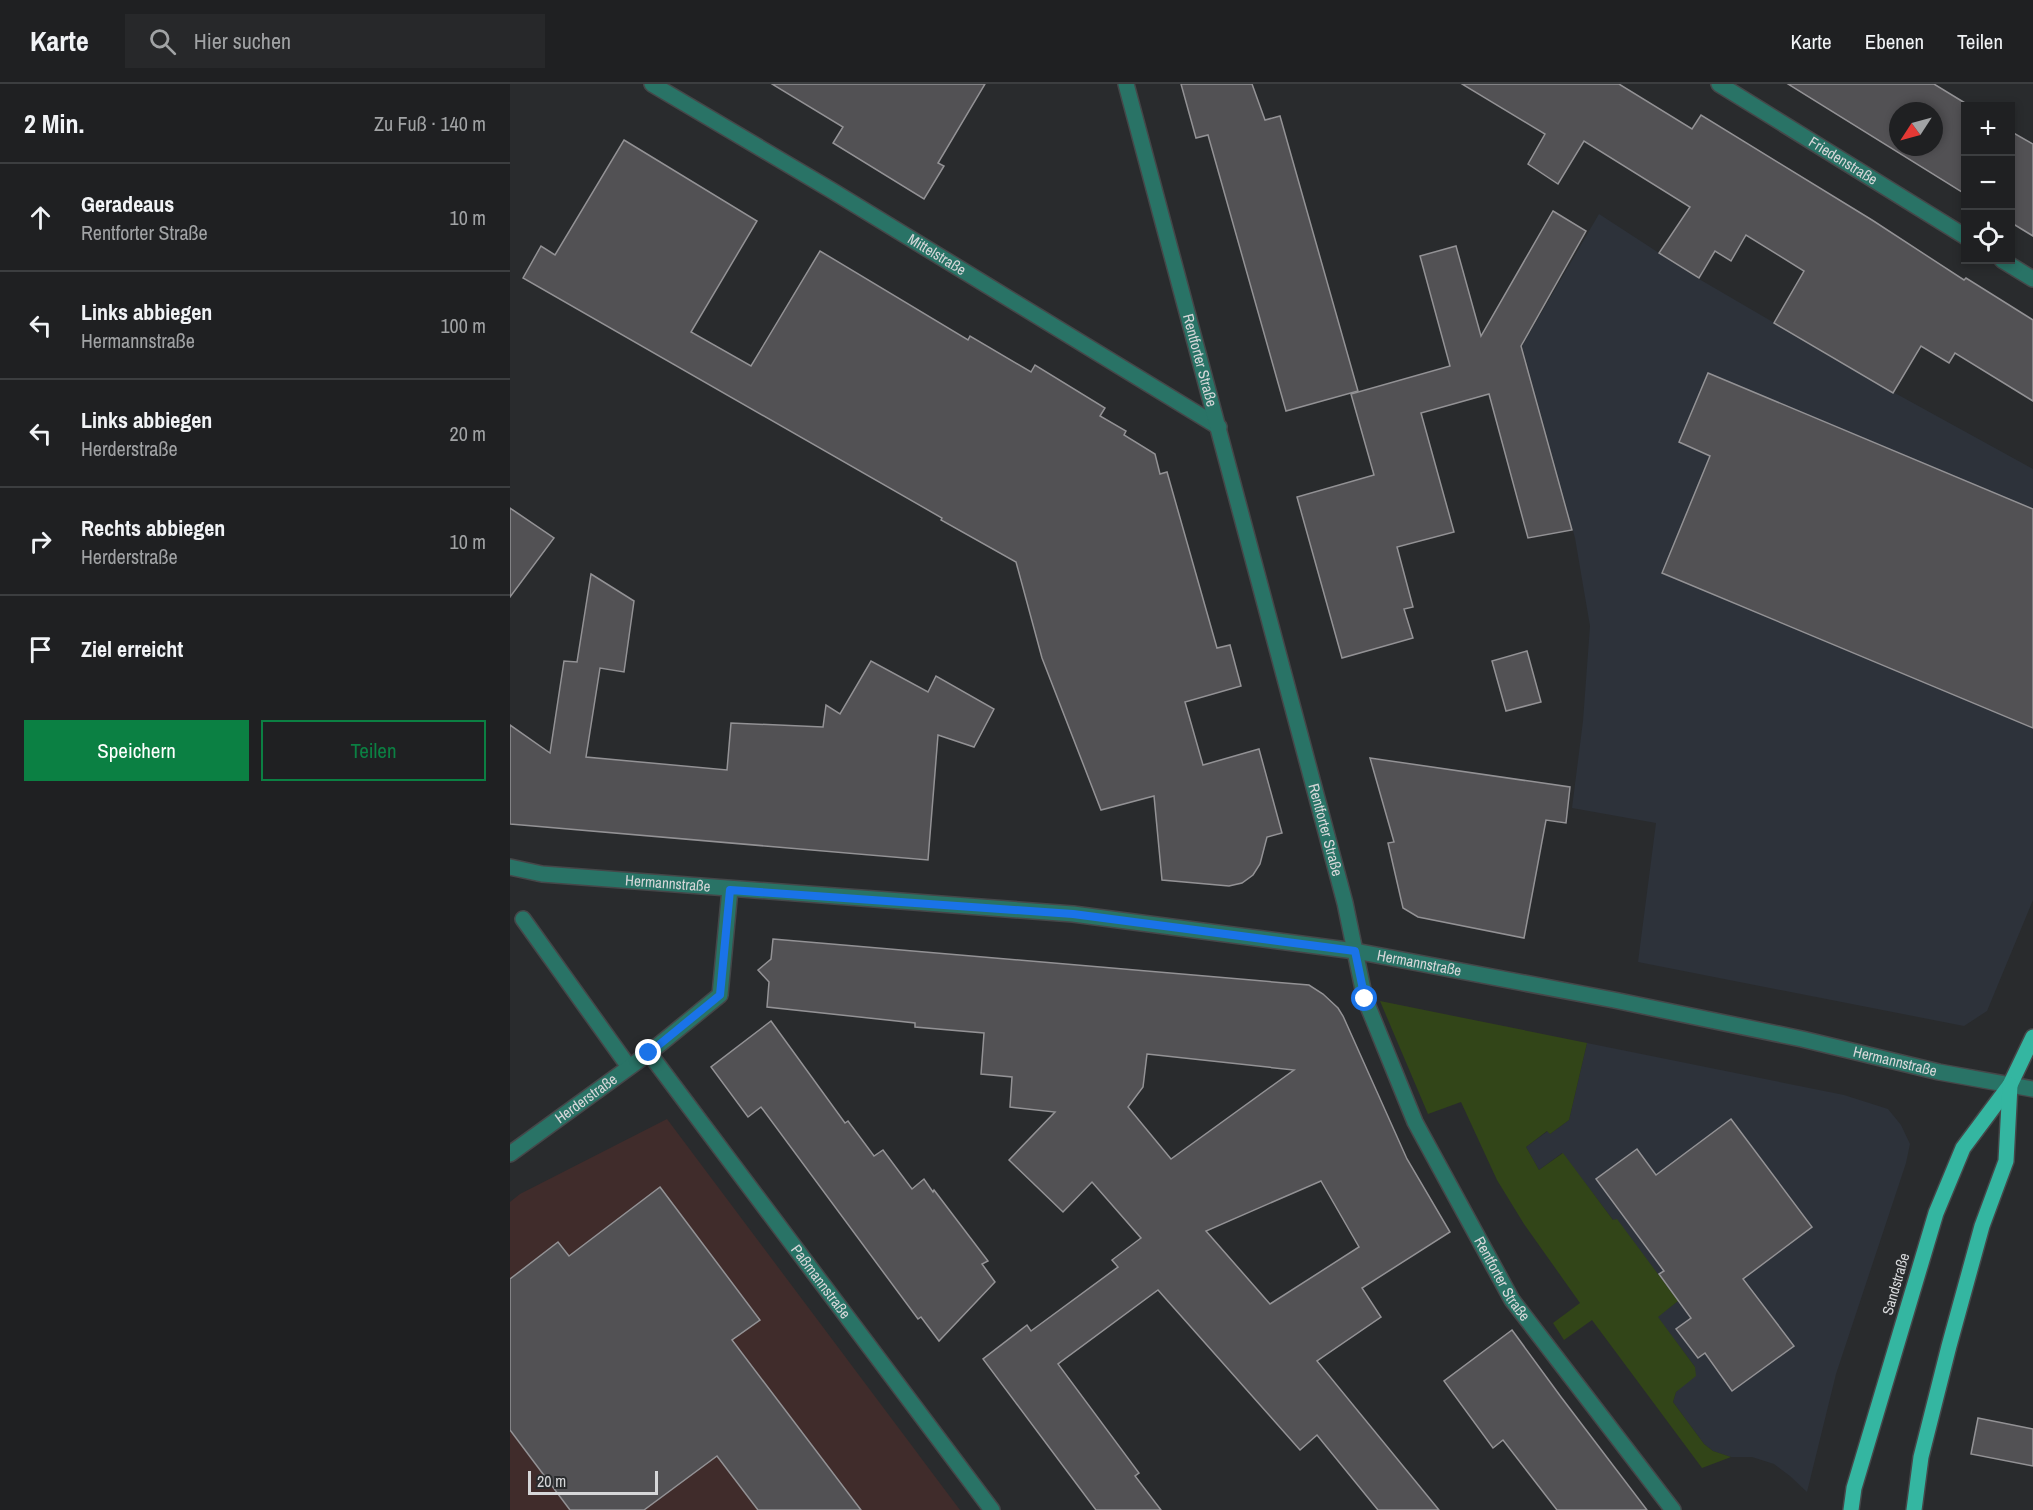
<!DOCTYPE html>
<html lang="de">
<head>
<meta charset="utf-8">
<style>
  body { margin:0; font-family:"Archivo Narrow",sans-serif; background:#27282a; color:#f1f3f6 }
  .controls { position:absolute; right:18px; top:18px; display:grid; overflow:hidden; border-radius:0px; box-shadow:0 3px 9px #0003 }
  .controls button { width:54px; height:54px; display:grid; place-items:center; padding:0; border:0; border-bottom:2px solid #3c3e40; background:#1f2022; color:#f1f3f6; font:30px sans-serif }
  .compass { position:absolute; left:1379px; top:18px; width:54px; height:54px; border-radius:50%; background:#1f2022; box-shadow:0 3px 9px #0003; rotate:234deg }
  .scale { position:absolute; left:18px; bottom:15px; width:130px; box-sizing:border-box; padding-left:6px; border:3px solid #d6d7d9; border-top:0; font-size:16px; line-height:21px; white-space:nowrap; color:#d6d7d9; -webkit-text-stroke:4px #292b2d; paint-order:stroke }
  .stop { position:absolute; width:18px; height:18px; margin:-14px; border:4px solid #1a73e8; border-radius:50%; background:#fff }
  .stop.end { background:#1a73e8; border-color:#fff; box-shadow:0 2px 6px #0008 }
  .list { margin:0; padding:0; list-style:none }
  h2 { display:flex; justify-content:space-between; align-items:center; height:78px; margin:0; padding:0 24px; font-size:26px }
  h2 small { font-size:20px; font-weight:400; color:#a1a3a5 }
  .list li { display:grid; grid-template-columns:39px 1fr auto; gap:18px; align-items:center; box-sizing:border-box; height:108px; padding:0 24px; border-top:2px solid #3c3e40 }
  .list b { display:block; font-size:22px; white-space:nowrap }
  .list p { margin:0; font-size:20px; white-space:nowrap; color:#a1a3a5 }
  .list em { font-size:20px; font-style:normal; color:#a1a3a5 }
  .actions { display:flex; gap:12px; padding:18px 24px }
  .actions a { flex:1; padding:14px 0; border:2px solid #0b8043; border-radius:0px; text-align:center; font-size:21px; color:#0b8043 }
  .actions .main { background:#0b8043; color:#fff }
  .icon { flex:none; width:33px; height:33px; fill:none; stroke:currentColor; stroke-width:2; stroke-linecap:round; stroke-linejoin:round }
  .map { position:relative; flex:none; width:1523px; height:1426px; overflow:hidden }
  header { display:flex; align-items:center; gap:36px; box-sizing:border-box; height:84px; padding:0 30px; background:#1f2022; border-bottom:2px solid #3c3e40 }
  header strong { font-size:28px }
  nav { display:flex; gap:33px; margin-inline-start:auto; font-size:21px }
  .search { width:420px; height:54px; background:#27282a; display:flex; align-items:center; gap:15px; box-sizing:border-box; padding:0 21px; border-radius:0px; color:#a1a3a5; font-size:22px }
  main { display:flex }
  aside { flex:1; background:#1f2022 }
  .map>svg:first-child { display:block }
  .built { fill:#2d323a }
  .education { fill:#402c2b }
  .green { fill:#324518 }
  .building { fill:#525154; stroke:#939295; stroke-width:1.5; fill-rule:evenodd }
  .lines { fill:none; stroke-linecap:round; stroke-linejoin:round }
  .minor-casing { stroke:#454749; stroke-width:18 }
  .major-casing { stroke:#454749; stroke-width:18 }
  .minor { stroke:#297366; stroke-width:15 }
  .major { stroke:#34b6a1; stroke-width:15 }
  .route { stroke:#1a73e8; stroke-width:8 }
  .labels { text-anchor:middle; stroke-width:4.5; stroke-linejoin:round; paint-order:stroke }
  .street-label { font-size:15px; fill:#d6d7d9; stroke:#292b2d }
</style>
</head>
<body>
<header>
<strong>Karte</strong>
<div class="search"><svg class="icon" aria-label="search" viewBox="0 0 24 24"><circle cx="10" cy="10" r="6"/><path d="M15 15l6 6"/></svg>Hier suchen</div>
<nav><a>Karte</a><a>Ebenen</a><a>Teilen</a></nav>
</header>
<main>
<aside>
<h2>2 Min.<small>Zu Fuß · 140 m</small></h2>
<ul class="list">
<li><svg class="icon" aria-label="ahead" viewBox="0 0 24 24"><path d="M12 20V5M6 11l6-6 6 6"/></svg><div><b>Geradeaus</b><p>Rentforter Straße</p></div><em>10 m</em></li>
<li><svg class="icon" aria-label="left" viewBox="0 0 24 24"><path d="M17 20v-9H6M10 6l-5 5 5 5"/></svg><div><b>Links abbiegen</b><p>Hermannstraße</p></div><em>100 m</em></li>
<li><svg class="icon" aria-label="left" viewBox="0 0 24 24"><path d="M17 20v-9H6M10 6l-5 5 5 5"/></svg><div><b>Links abbiegen</b><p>Herderstraße</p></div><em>20 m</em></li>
<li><svg class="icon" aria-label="right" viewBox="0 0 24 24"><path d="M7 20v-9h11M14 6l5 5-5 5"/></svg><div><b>Rechts abbiegen</b><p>Herderstraße</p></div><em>10 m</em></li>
<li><svg class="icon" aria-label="arrive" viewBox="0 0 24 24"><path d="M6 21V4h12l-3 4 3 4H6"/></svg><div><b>Ziel erreicht</b></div></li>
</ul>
<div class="actions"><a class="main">Speichern</a><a>Teilen</a></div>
</aside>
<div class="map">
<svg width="1523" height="1426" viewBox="0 0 1523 1426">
  <rect width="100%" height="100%" fill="#292b2d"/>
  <g class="built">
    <polygon points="1089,130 1189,195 1383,308 1523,385 1523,816 1477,927 1454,942 1128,878 1146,739 1062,724 1073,637 1080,542 1065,454 1012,262"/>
    <polygon points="1077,959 1334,1011 1378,1025 1391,1041 1400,1060 1396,1079 1326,1290 1297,1408 1280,1392 1264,1380 1242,1373 1221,1373 1203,1367 1194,1360 1163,1318 1166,1308 1185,1283 1147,1233 1168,1217 1106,1135 1104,1137 1052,1069 1029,1086 1016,1063 1038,1047 1040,1050 1059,1036"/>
  </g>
  <polygon class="education" points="157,1035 450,1426 0,1426 0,1118 10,1110"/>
  <polygon class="green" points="870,917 1077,959 1059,1036 1040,1050 1037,1047 1016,1063 1029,1086 1053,1069 1103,1136 1107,1135 1168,1217 1148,1233 1185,1283 1186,1292 1166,1308 1163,1318 1194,1360 1203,1367 1221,1373 1192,1384 1082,1236 1054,1256 1043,1239 1070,1219 1014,1140 987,1096 951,1018 918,1030"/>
  <g class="building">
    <polygon points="262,0 475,0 428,79 434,82 414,115 323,59 333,43"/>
    <polygon points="671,0 742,0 755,36 770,32 848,307 776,327 698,51 686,54"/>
    <polygon points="952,0 1109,0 1182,45 1191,31 1362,136 1454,196 1456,194 1523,236 1523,317 1445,269 1439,279 1411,262 1383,309 1264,239 1294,187 1236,151 1221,177 1205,167 1189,194 1149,169 1180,123 1074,57 1048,100 1018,80 1035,50"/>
    <path d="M1278 0H1424L1455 19 1460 22H1455V110ZM1388 27H1424V63H1388Z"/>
    <polygon points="1500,47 1523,60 1523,152 1500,138"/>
    <polygon points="114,56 247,137 181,248 241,282 310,167 458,256 460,252 521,288 525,281 595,324 590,332 616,347 614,351 645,370 650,390 657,388 707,564 720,561 731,602 675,618 693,681 749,665 772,749 757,753 750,780 743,791 732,799 719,802 652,796 644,712 591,726 532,574 506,478 431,436 432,434 13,194 31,162 45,171"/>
    <polygon points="1043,127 1076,147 1011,262 1062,446 1018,454 979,310 911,329 944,448 887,463 903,523 894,525 903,554 832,574 787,413 864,391 841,310 940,282 910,172 946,162 971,252"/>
    <polygon points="1198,289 1523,425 1523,644 1152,489 1200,372 1169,358"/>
    <polygon points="0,424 44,454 0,513"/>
    <polygon points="81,490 124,517 114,588 90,584 76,673 217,686 221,639 313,643 316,621 330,630 361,577 418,608 426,592 484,625 464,663 428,651 418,776 0,740 0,641 40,669 54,577 67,578"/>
    <polygon points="1017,567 1031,618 996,627 982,577"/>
    <polygon points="860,674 1060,703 1056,739 1036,736 1014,854 908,833 893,824 878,759 884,758"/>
    <path d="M263 855 799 901 813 910 828 924 833 932 897 1075 940 1148 852 1204 871 1233 807 1277 929 1426H868L807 1351 790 1366 648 1206 548 1280 629 1389 625 1392 651 1426H586L473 1275 517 1241 521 1247 608 1183 602 1176 631 1154 582 1098 553 1128 499 1076 545 1028 500 1023 502 993 471 990 474 949 405 943V939L257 923 259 898 248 886 261 875ZM637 970 784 986 661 1075 618 1023 633 1003ZM811 1097 849 1163 760 1220 696 1147Z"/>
    <polygon points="261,937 335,1039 338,1037 364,1072 373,1066 402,1105 414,1095 423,1108 424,1106 478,1177 472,1180 485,1198 429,1257 411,1233 408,1235 251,1023 238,1033 201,983"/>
    <polygon points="1221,1035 1302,1143 1233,1195 1284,1262 1222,1307 1195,1269 1188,1274 1166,1245 1181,1234 1149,1190 1154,1187 1086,1095 1127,1065 1146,1091"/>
    <polygon points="150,1103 250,1236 222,1256 351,1426 248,1426 207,1372 134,1426 60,1426 0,1346 0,1195 48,1158 59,1172"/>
    <polygon points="1002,1246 1051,1313 1137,1426 1047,1426 993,1356 983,1364 934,1297"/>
    <polygon points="1468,1334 1523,1345 1523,1382 1461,1370"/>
  </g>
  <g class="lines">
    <g class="minor-casing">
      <g id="minor">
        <path id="s1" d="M142 0 321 106 709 343"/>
        <path id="s2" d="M616 0 835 819 855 915 905 1038 1002 1216 1163 1426"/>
        <path id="s3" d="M1209 0 1456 153"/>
        <polyline points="1492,176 1523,195"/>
        <path id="s4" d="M0 783 32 790 563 830 845 867 1104 916 1292 955 1429 988 1523 1005"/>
        <polyline points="13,835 119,983"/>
        <path id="s5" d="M139 969 482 1426"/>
        <path id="s6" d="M0 1070 139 969 210 911 220 805"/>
      </g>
    </g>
    <g class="major-casing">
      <g id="major">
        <polyline points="1341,1426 1344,1404 1426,1129 1453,1064 1500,1001 1523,953"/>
        <polyline points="1404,1426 1411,1373 1439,1262 1472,1142 1496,1077 1500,1001"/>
      </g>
    </g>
    <use href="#minor" class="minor"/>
    <use href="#major" class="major"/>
  </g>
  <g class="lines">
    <polyline class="route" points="139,969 210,911 220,806 563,830 845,867 855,915"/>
  </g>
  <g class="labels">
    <g class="street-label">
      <text dy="5" stroke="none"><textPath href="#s3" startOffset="146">Friedenstraße</textPath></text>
      <text dy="5" stroke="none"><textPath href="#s1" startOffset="332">Mittelstraße</textPath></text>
      <text dy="5" stroke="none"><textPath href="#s2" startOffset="286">Rentforter Straße</textPath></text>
      <text dy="5" stroke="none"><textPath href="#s2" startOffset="772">Rentforter Straße</textPath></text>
      <text dy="5" stroke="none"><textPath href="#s4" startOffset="159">Hermannstraße</textPath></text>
      <text dy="5" stroke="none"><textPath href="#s4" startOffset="915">Hermannstraße</textPath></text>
      <text dy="5" stroke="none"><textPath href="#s4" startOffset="1401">Hermannstraße</textPath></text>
      <text dy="5" stroke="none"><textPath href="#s6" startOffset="94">Herderstraße</textPath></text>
      <text dy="5" stroke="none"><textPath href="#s2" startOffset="1258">Rentforter Straße</textPath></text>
      <text dy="5" stroke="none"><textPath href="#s5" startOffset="286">Paßmannstraße</textPath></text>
      <text transform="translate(1386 1200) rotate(-74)" y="5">Sandstraße</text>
    </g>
  </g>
</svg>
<div class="controls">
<button>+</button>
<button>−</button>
<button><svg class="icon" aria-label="locate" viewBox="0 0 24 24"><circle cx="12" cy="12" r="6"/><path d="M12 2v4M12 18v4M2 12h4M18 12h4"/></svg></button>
</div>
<svg class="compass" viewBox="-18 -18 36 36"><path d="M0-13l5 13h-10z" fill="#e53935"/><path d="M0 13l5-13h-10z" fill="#a1a3a5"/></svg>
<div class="scale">20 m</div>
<div class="stop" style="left:855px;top:915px"></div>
<div class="stop end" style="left:139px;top:969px"></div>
</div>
</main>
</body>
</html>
